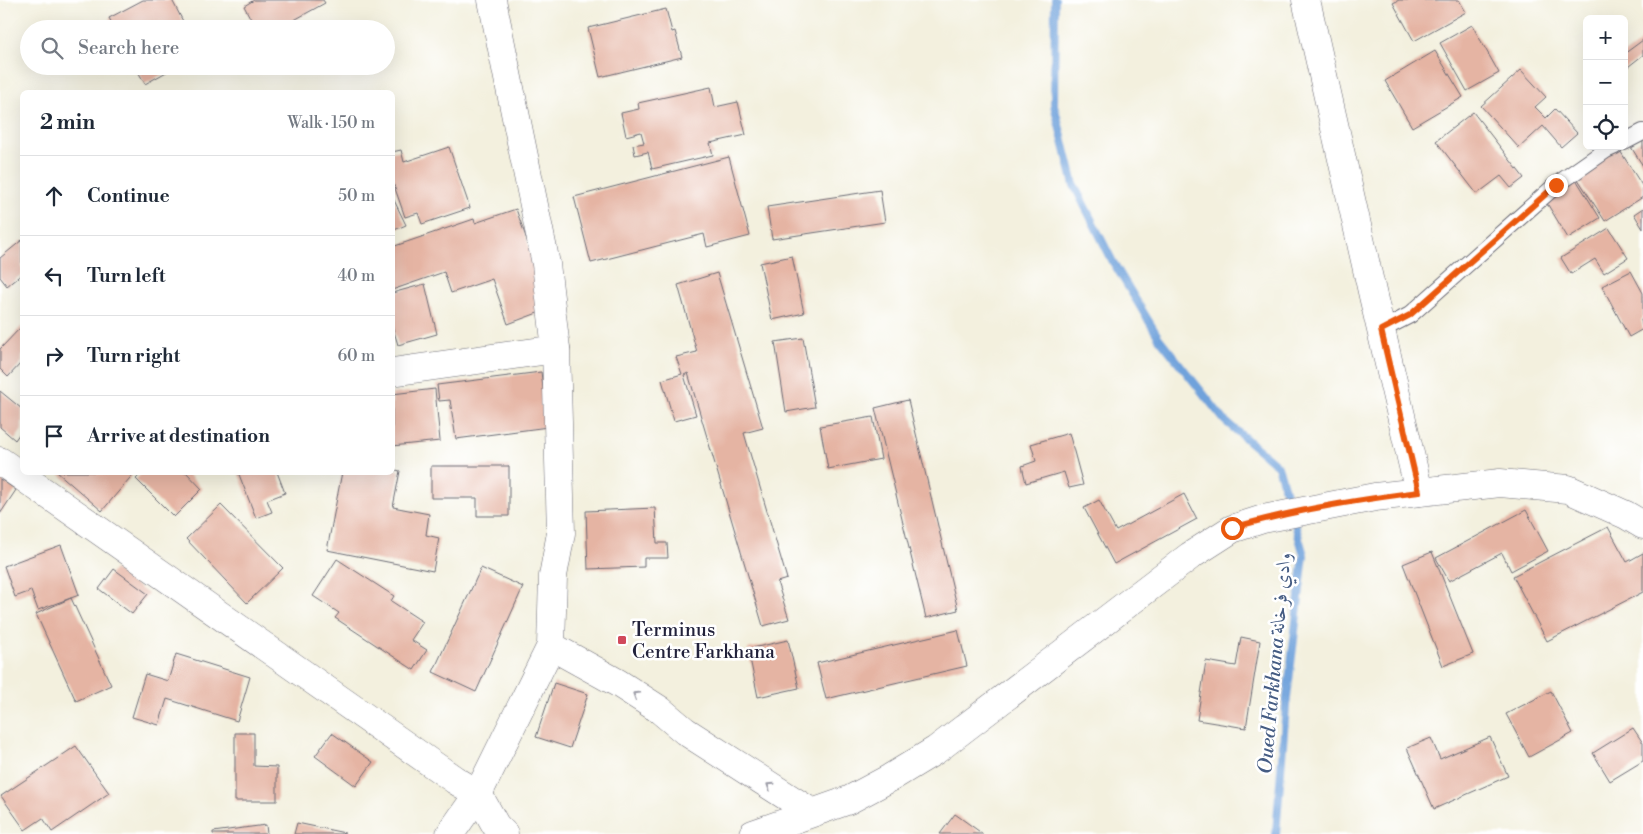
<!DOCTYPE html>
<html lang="en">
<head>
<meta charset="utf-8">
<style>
  body { margin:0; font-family:"Libre Bodoni",Amiri,serif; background:#f2f2f3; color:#1f2937 }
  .controls { position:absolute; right:15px; top:15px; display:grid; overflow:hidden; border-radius:8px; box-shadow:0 5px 20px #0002 }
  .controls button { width:45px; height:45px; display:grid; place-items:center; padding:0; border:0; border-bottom:1px solid #e0e1e3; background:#fff; color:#1f2937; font:25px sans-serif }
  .stop { position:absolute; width:15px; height:15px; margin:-11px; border:4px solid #ea580c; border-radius:50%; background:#fff }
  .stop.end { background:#ea580c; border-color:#fff; box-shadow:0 1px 5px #0008 }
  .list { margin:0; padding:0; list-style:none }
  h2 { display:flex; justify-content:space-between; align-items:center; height:65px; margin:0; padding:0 20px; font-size:21px }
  h2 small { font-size:16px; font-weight:400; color:#747a83 }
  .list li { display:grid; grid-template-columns:32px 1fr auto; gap:15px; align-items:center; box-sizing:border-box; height:80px; padding:0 20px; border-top:1px solid #e0e1e3 }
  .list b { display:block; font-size:19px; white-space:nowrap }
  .list em { font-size:16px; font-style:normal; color:#747a83 }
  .icon { flex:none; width:28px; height:28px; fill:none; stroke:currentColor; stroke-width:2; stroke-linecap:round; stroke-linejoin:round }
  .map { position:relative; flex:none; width:1643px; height:834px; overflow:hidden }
  .search { position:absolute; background:#fff; box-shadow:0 5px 20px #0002; left:20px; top:20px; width:375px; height:55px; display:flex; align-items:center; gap:12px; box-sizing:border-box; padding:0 18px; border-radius:28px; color:#747a83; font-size:19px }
  .panel { position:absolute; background:#fff; box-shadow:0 5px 20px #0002; left:20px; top:90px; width:375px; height:385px; border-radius:8px }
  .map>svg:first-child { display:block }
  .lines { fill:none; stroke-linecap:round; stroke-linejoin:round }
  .stream { stroke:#70a2db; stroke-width:8 }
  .building { fill:#e5b4a3 }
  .lane-casing { stroke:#6b6a74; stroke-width:18 }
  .street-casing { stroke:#6b6a74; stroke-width:29 }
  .secondary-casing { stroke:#6b6a74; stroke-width:29 }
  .lane { stroke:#fff; stroke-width:16 }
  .street { stroke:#fff; stroke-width:28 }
  .secondary { stroke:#fff; stroke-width:28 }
  .oneway { stroke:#9c9ca7 }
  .route { stroke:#ea580c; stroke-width:6 }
  .poi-dot { fill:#d1495b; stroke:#fff; stroke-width:2 }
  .labels { text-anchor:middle; stroke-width:5; stroke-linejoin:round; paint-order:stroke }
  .poi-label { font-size:19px; fill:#22223b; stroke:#fff; text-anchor:start }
  .water-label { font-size:20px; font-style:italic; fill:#455c83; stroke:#fff }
</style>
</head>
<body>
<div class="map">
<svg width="1643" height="834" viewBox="0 0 1643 834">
  <rect width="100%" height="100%" fill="#fff"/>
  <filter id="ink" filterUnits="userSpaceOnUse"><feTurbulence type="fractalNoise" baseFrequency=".02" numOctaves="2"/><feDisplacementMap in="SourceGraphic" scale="10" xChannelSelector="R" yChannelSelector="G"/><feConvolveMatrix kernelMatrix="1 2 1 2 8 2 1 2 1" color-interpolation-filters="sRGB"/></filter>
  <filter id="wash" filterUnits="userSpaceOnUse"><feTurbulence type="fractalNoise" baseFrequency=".0096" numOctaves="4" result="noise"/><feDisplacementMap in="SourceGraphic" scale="20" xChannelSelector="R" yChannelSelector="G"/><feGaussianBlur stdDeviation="1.12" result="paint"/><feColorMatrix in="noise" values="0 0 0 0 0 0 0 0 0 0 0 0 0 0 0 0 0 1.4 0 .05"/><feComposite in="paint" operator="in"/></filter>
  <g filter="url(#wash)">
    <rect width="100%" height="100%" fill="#f3f0de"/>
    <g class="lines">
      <polyline class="stream" points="1055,0 1054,105 1074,185 1113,262 1159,338 1225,421 1278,466 1304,555 1286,706 1276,834"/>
    </g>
    <g id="blocks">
      <g class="building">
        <polygon points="143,0 172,0 187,29 115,29 109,18"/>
        <polygon points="254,0 323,0 325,3 278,29 272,29 267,20 255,27 244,6"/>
        <polygon points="1399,0 1459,0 1466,12 1414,41 1393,3"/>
        <polygon points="666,9 672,32 675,31 682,57 600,77 588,28"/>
        <polygon points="1472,25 1499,73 1467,91 1440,43"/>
        <polygon points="1643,40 1643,55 1624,70 1624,54"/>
        <polygon points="1435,51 1463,97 1412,127 1385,81"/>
        <polygon points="135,66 177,66 145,84"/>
        <polygon points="1521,70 1546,97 1535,107 1546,118 1555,109 1577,133 1561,147 1543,126 1519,148 1481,106"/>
        <polygon points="711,87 715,107 738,102 746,135 710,143 713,155 652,169 648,152 635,155 633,145 644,143 641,132 626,136 621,113 639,109 638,103"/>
        <polygon points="1473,112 1524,178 1511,188 1501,176 1477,194 1436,141"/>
        <polygon points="1643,139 1643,166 1631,147"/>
        <polygon points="1617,146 1643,187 1643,197 1605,221 1574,173"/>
        <polygon points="449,147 470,208 422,224 418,213 405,217 392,180 392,152 401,150 404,162"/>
        <polygon points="729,157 750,236 707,247 704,234 591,263 574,197"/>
        <polygon points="1577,181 1600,218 1568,238 1545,200"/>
        <polygon points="880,190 885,222 772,239 767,207"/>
        <polygon points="392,196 406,225 392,231"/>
        <polygon points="1643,208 1643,229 1634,214"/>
        <polygon points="516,209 551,308 508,324 492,279 451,293 444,272 392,290 392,247 474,219 475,223"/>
        <polygon points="1609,228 1628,258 1604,273 1595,259 1571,274 1561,258"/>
        <polygon points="22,240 22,274 7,286 0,277 0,258"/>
        <polygon points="792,256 804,313 772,320 760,263"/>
        <polygon points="1631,271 1643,293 1643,318 1641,320 1643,329 1629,337 1602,286"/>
        <polygon points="717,273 763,428 744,433 787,579 777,582 789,619 763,626 688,373 684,375 696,415 674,421 662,380 682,374 676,357 697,352 678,285"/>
        <polygon points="425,284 437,334 398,345 392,325 392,293"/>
        <polygon points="22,326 22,362 8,377 0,369 0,349"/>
        <polygon points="803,338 815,407 786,412 775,342"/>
        <polygon points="541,372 548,427 456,439 450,400 439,401 437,385"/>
        <polygon points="435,389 440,441 392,446 392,394"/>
        <polygon points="0,391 22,409 22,430 15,440 0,427"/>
        <polygon points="908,400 958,610 926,618 875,408"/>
        <polygon points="873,417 881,459 828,469 820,426"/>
        <polygon points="1069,433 1083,485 1069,488 1064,472 1026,483 1022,466 1036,461 1031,444"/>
        <polygon points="431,466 509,466 509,516 477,516 477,498 431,498"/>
        <polygon points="392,469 400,471 393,507 429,514 426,535 439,538 433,571 327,550 342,472 392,472"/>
        <polygon points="57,472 135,472 102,511"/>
        <polygon points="143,472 186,472 202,489 174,517 136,479"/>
        <polygon points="238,472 277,472 285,493 267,500 272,512 256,518"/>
        <polygon points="0,479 16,490 0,514"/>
        <polygon points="1184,494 1197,519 1114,564 1084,508 1099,500 1116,531"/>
        <polygon points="221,505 283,568 247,603 186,539"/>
        <polygon points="655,508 657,543 667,543 668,558 644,558 644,567 588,569 586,511"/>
        <polygon points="1526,510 1548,551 1511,571 1502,553 1449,581 1436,558"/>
        <polygon points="1608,527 1627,562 1643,553 1643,592 1547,641 1513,576"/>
        <polygon points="61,545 79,595 38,610 31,591 15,597 4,566"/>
        <polygon points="1432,552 1473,654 1443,666 1403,564"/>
        <polygon points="337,559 394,596 391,601 423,622 411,640 427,650 414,670 335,618 339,613 313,596"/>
        <polygon points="481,568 523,587 476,692 433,672"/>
        <polygon points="114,569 148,594 132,614 99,589"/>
        <polygon points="71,598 111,685 76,701 36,614"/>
        <polygon points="958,630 967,666 826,699 817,663"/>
        <polygon points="1241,637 1260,641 1246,728 1197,720 1206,661 1236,666"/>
        <polygon points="788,640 799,688 758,697 748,649"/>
        <polygon points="176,654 250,677 237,721 167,699 159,725 132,717 145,674 168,681"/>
        <polygon points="554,683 588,694 570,748 536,737"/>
        <polygon points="1551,691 1573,733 1529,757 1506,714"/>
        <polygon points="1633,728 1643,743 1643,761 1610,781 1593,753"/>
        <polygon points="235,733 254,733 254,766 277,767 277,801 235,801"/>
        <polygon points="332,733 373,762 356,786 315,756"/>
        <polygon points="1490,737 1508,776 1434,809 1407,748 1431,738 1440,759"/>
        <polygon points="76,746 109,793 52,832 43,818 25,830 1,796"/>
        <polygon points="955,814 983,834 940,834"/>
        <polygon points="297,823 345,833 344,834 294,834"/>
        <polygon points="266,825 267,834 213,834 213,832"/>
      </g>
    </g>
  </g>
  <g filter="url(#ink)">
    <use href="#blocks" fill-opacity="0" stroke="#6b6a74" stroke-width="1"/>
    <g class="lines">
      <g class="lane-casing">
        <g id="lane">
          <polyline points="1624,142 1643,132"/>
          <polyline points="1381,330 1410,315 1556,185 1606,150 1615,146"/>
        </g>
      </g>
      <g class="street-casing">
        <g id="street">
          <polyline points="1306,0 1373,296 1419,492"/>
          <polyline points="392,372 556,349"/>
          <polyline points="0,461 455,780 478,794 496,826 504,834"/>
          <polyline points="551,646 618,683 660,710 685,731 811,812"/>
          <polyline points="450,834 478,794 551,646 553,576 561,533 556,349 546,264 492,0"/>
        </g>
      </g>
      <g class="secondary-casing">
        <polyline id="secondary" points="753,834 849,800 890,778 936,750 1190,556 1232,529 1263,519 1375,497 1500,483 1568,489 1626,515 1643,525"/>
      </g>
      <use href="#lane" class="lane"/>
      <use href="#street" class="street"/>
      <use href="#secondary" class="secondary"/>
    </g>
    <defs><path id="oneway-chevron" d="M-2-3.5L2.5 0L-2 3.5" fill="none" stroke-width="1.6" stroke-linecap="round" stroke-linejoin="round" transform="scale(1.25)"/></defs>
    <g class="oneway">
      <use href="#oneway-chevron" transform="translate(636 695) rotate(-148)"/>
      <use href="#oneway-chevron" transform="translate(770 786) rotate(-147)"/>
    </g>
  </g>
  <g class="lines" filter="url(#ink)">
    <path class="route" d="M1232 528C1292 510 1356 500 1419 492L1381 330 1410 315 1556 185"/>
  </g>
  <rect class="poi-dot" x="617" y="635" width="10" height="10" rx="2.5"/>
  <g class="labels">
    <g class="poi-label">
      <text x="632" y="636">Terminus<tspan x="632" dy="22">Centre Farkhana</tspan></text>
    </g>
    <g class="water-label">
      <text transform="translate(1274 663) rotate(-85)" y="7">Oued Farkhana وادي فرخانة</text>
    </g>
  </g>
</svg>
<div class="controls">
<button>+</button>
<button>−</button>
<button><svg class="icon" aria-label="locate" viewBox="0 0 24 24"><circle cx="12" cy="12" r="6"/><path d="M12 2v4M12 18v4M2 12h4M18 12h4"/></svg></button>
</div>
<div class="stop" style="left:1232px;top:528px"></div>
<div class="stop end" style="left:1556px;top:185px"></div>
<div class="search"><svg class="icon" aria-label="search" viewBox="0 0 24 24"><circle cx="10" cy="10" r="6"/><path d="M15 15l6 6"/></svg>Search here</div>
<section class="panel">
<h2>2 min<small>Walk · 150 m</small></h2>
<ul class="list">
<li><svg class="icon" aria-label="ahead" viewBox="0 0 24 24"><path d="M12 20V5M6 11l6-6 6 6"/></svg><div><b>Continue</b></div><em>50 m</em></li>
<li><svg class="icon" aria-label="left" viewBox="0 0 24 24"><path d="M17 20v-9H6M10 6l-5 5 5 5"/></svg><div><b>Turn left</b></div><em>40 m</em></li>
<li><svg class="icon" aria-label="right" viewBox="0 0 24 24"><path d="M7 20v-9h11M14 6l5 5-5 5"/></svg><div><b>Turn right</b></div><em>60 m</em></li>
<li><svg class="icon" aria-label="arrive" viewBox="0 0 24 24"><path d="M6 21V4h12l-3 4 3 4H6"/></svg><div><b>Arrive at destination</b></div></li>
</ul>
</section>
</div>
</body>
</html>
